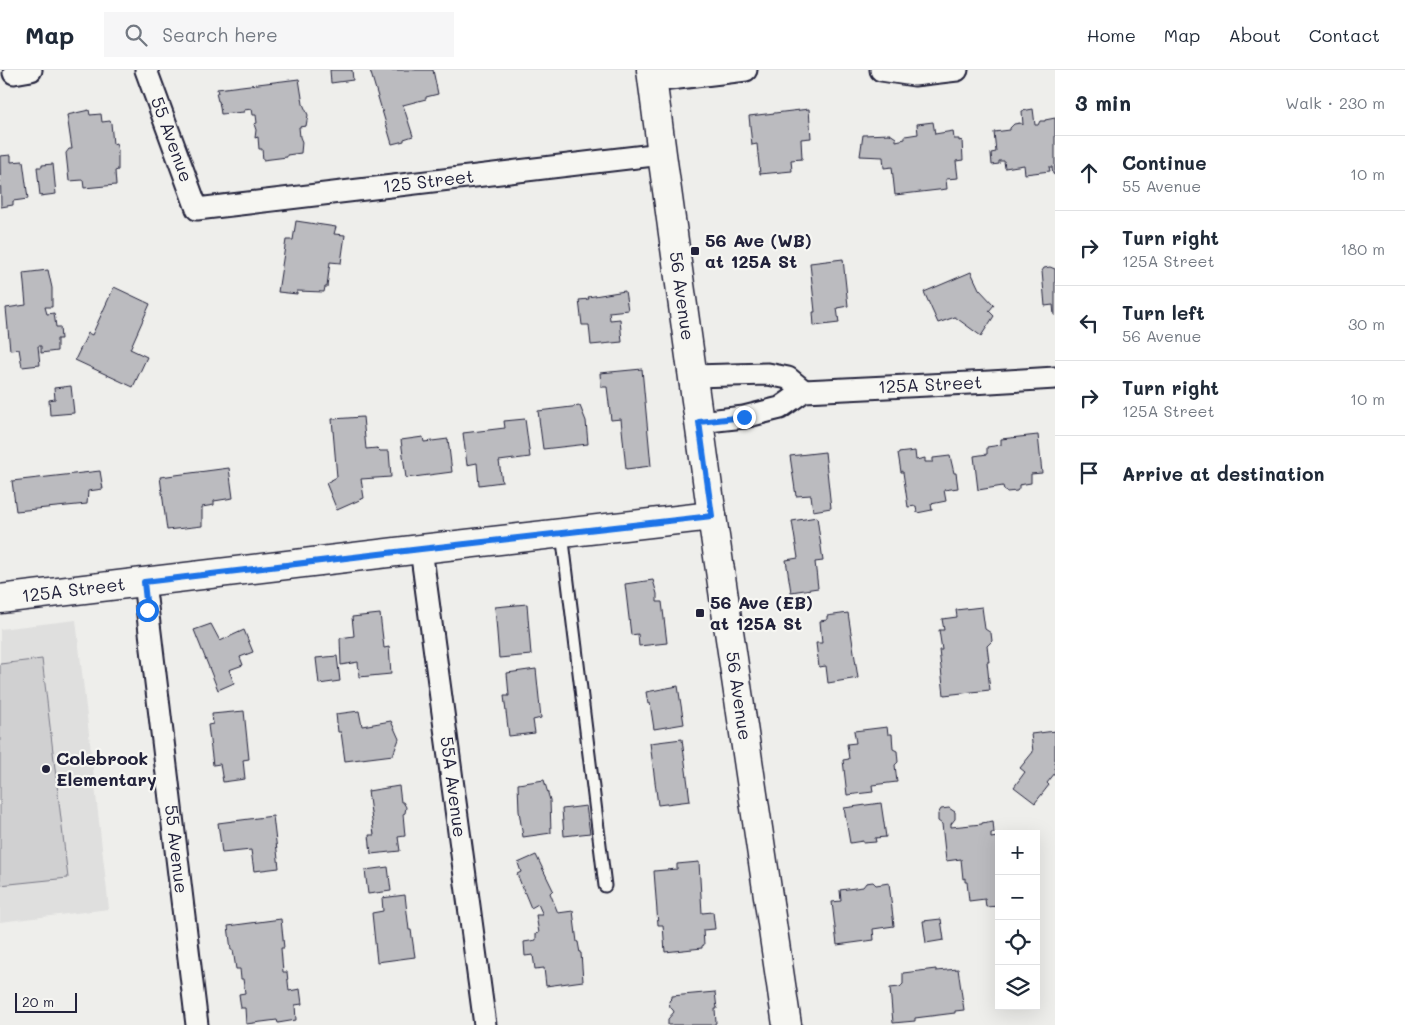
<!DOCTYPE html>
<html lang="en">
<head>
<meta charset="utf-8">
<style>
  body { margin:0; font-family:Mali,sans-serif; background:#f6f6f7; color:#1f2937 }
  .controls { position:absolute; right:15px; bottom:15px; display:grid; overflow:hidden; border-radius:0px; box-shadow:0 5px 20px #0002 }
  .controls button { width:45px; height:45px; display:grid; place-items:center; padding:0; border:0; border-bottom:1px solid #e0e1e3; background:#fff; color:#1f2937; font:25px sans-serif }
  .scale { position:absolute; left:15px; bottom:12px; width:62px; box-sizing:border-box; padding-left:5px; border:2px solid #22223b; border-top:0; font-size:14px; line-height:18px; white-space:nowrap; color:#22223b; -webkit-text-stroke:4px #f6f6f2; paint-order:stroke }
  .stop { position:absolute; width:15px; height:15px; margin:-11px; border:4px solid #1a73e8; border-radius:50%; background:#fff }
  .stop.end { background:#1a73e8; border-color:#fff; box-shadow:0 1px 5px #0008 }
  .list { margin:0; padding:0; list-style:none }
  h2 { display:flex; justify-content:space-between; align-items:center; height:65px; margin:0; padding:0 20px; font-size:21px }
  h2 small { font-size:16px; font-weight:400; color:#747a83 }
  .list li { display:grid; grid-template-columns:32px 1fr auto; gap:15px; align-items:center; box-sizing:border-box; height:75px; padding:0 20px; border-top:1px solid #e0e1e3 }
  .list b { display:block; font-size:19px; white-space:nowrap }
  .list p { margin:0; font-size:16px; white-space:nowrap; color:#747a83 }
  .list em { font-size:16px; font-style:normal; color:#747a83 }
  .icon { flex:none; width:28px; height:28px; fill:none; stroke:currentColor; stroke-width:2; stroke-linecap:round; stroke-linejoin:round }
  .map { position:relative; flex:none; width:1055px; height:955px; overflow:hidden }
  header { display:flex; align-items:center; gap:30px; box-sizing:border-box; height:70px; padding:0 25px; background:#fff; border-bottom:1px solid #e0e1e3 }
  header strong { font-size:24px }
  nav { display:flex; gap:28px; margin-inline-start:auto; font-size:18px }
  .search { width:350px; height:45px; background:#f6f6f7; display:flex; align-items:center; gap:12px; box-sizing:border-box; padding:0 18px; border-radius:0px; color:#747a83; font-size:19px }
  main { display:flex }
  aside { flex:1; background:#fff }
  .map>svg:first-child { display:block }
  .built { fill:#dfdfde }
  .green { fill:#d0d0d1; stroke:#797986 }
  .building { fill:#bbbbbf; stroke:#22223b }
  .lines { fill:none; stroke-linecap:round; stroke-linejoin:round }
  .service-casing { stroke:#22223b; stroke-width:15 }
  .minor-casing { stroke:#22223b; stroke-width:25 }
  .tertiary-casing { stroke:#22223b; stroke-width:31 }
  .service { stroke:#f6f6f2; stroke-width:11 }
  .minor { stroke:#f6f6f2; stroke-width:21 }
  .tertiary { stroke:#f6f6f2; stroke-width:28 }
  .route { stroke:#1a73e8; stroke-width:6 }
  .poi-dot { fill:#22223b; stroke:#f6f6f2; stroke-width:2 }
  .labels { text-anchor:middle; stroke-width:4.5; stroke-linejoin:round; paint-order:stroke }
  .street-label { font-size:18px; fill:#22223b; stroke:#f6f6f2 }
  .poi-label { font-size:18px; font-weight:bold; fill:#22223b; stroke:#f6f6f2; text-anchor:start }
</style>
</head>
<body>
<header>
<strong>Map</strong>
<div class="search"><svg class="icon" aria-label="search" viewBox="0 0 24 24"><circle cx="10" cy="10" r="6"/><path d="M15 15l6 6"/></svg>Search here</div>
<nav><a>Home</a><a>Map</a><a>About</a><a>Contact</a></nav>
</header>
<main>
<div class="map">
<svg width="1055" height="955" viewBox="0 0 1055 955">
  <rect width="100%" height="100%" fill="#eeeeeb"/>
  <filter id="ink" filterUnits="userSpaceOnUse"><feTurbulence type="fractalNoise" baseFrequency=".02" numOctaves="2"/><feDisplacementMap in="SourceGraphic" scale="10" xChannelSelector="R" yChannelSelector="G"/><feConvolveMatrix kernelMatrix="1 2 1 2 8 2 1 2 1" color-interpolation-filters="sRGB"/></filter>
  <g filter="url(#ink)">
    <polygon class="built" points="76,550 109,839 0,852 0,559"/>
    <polygon class="green" points="42,589 68,808 0,815 0,594"/>
    <g class="building">
      <polygon points="330,0 352,0 353,10 331,13"/>
      <polygon points="370,0 433,0 438,24 426,27 426,29 403,35 413,66 404,69 404,71 392,74"/>
      <polygon points="299,9 303,34 308,45 306,56 299,57 300,67 302,72 301,83 287,85 287,87 263,90 262,79 259,79 258,67 255,68 256,60 254,54 257,53 256,45 253,45 252,39 244,40 244,42 221,44 219,31 218,31 216,23 218,23 217,19"/>
      <polygon points="809,39 811,68 801,69 802,89 791,90 792,101 760,104 757,74 752,75 749,46"/>
      <polygon points="1033,39 1035,55 1038,55 1040,51 1045,51 1045,50 1055,48 1055,105 1053,104 1052,97 1049,97 1050,101 1025,104 1024,95 1005,98 1004,91 999,91 999,94 992,95 991,83 996,82 994,62 1010,60 1010,58 1014,54 1020,53 1023,55 1022,41"/>
      <polygon points="89,40 90,45 101,44 102,52 110,51 111,53 113,74 116,73 118,81 118,100 115,101 116,115 84,118 83,110 69,111 66,83 69,79 72,79 67,45"/>
      <polygon points="933,52 935,64 953,61 954,69 959,69 959,71 962,70 963,90 956,91 958,108 946,109 947,119 895,125 892,97 884,98 883,87 860,86 863,65 890,64 896,68 896,71 905,69 905,66 918,64 917,54"/>
      <polygon points="11,85 11,92 23,91 28,129 13,131 13,135 1,137 0,86"/>
      <polygon points="53,94 56,124 40,126 37,97 42,97 42,95"/>
      <polygon points="296,151 336,157 334,164 345,165 341,193 330,192 327,217 325,217 324,222 297,221 297,224 278,222 286,170 293,170"/>
      <polygon points="843,189 848,236 837,238 839,253 814,256 813,242 815,242 810,193"/>
      <polygon points="1050,197 1055,199 1055,245 1054,245 1053,235 1045,236 1042,201 1044,198"/>
      <polygon points="48,200 52,218 52,237 45,237 47,244 54,243 56,257 60,257 61,269 57,269 57,281 41,283 41,276 38,276 40,295 22,297 19,279 10,280 6,238 26,235 23,203"/>
      <polygon points="971,202 979,219 994,235 989,241 994,246 981,266 955,247 938,253 924,222"/>
      <polygon points="114,217 150,234 130,279 147,287 133,317 75,290 88,263 92,265"/>
      <polygon points="625,221 628,240 609,242 610,250 620,249 622,272 591,275 589,255 582,255 579,230 589,229 588,227"/>
      <polygon points="642,299 651,396 626,399 621,349 611,350 607,317 601,317 600,303"/>
      <polygon points="71,316 74,343 50,345 49,330 55,329 54,318"/>
      <polygon points="580,336 586,351 588,374 543,379 538,341"/>
      <polygon points="363,347 366,379 377,378 380,381 389,381 391,407 361,409 364,428 337,440 326,413 337,407 332,349"/>
      <polygon points="525,349 530,387 499,391 502,412 479,415 477,393 467,395 463,363 505,358 504,351"/>
      <polygon points="1038,365 1042,403 1031,404 1031,413 1019,415 1019,418 1017,421 1007,422 1004,420 1003,416 978,420 974,386 987,384 987,377 1001,375 1001,369"/>
      <polygon points="423,367 424,372 448,369 452,402 406,408 401,370"/>
      <polygon points="915,381 916,390 925,388 925,392 933,392 933,388 950,386 954,403 956,403 958,418 944,420 946,431 931,434 932,440 917,443 916,436 908,437 903,402 901,402 898,383"/>
      <polygon points="825,382 831,438 813,441 811,425 796,426 790,386"/>
      <polygon points="229,398 233,428 214,431 214,435 202,437 202,456 167,460 160,407"/>
      <polygon points="100,401 103,419 88,421 87,434 16,441 12,411"/>
      <polygon points="817,447 823,491 815,492 818,518 791,522 786,490 798,488 792,451"/>
      <polygon points="653,510 657,524 657,532 662,532 667,573 639,576 638,564 631,565 625,514"/>
      <polygon points="527,534 531,585 499,588 495,537"/>
      <polygon points="982,537 985,559 991,563 992,571 987,576 989,592 987,592 990,620 944,625 939,580 942,580 939,560 944,560 942,549 957,547 956,540"/>
      <polygon points="848,543 858,608 828,613 826,596 819,597 816,573 822,573 820,551 827,550 827,546"/>
      <polygon points="380,544 384,578 389,577 391,604 359,607 358,592 341,595 340,568 354,566 352,547"/>
      <polygon points="211,554 220,571 244,560 253,582 240,587 243,595 229,600 234,613 218,620 194,560"/>
      <polygon points="337,586 340,611 319,614 316,588"/>
      <polygon points="536,599 541,648 533,650 535,663 509,666 504,626 509,626 507,603"/>
      <polygon points="678,616 684,654 654,659 650,633 648,634 646,622"/>
      <polygon points="244,641 249,689 243,690 245,709 223,712 220,694 213,695 208,655 213,654 212,644"/>
      <polygon points="359,641 362,656 391,651 399,669 393,685 345,691 341,662 338,662 336,644"/>
      <polygon points="887,657 888,664 892,664 893,679 897,681 898,692 895,695 897,712 872,715 873,722 847,725 843,690 849,689 847,674 856,673 854,661"/>
      <polygon points="1055,661 1055,703 1047,713 1049,715 1035,733 1014,717 1025,702 1020,698 1033,682 1031,664"/>
      <polygon points="682,669 690,731 658,735 650,673"/>
      <polygon points="544,710 550,730 551,763 523,767 519,741 518,714"/>
      <polygon points="399,716 401,732 403,732 406,737 405,743 403,744 405,766 398,767 400,781 371,784 369,765 374,765 368,721"/>
      <polygon points="881,733 886,767 875,768 876,772 863,773 863,771 850,773 844,738"/>
      <polygon points="586,736 590,763 564,766 562,739"/>
      <polygon points="949,738 955,742 955,749 951,754 951,757 982,754 982,753 993,751 994,763 991,763 991,768 997,767 999,775 999,836 986,837 985,829 969,831 967,812 965,812 965,808 963,809 961,789 946,791 942,754 938,751 938,744 941,739"/>
      <polygon points="273,746 279,798 254,801 251,780 222,783 218,753"/>
      <polygon points="536,785 553,820 550,823 558,843 573,841 577,872 578,872 580,883 581,883 583,911 546,916 544,898 535,899 533,885 525,886 524,872 536,870 536,864 539,863 536,845 543,845 538,834 531,838 517,804 521,802 518,793"/>
      <polygon points="699,792 702,843 713,842 715,859 703,860 704,875 702,876 702,878 665,882 663,855 658,855 654,801 677,799 677,794"/>
      <polygon points="388,797 391,821 368,824 365,800"/>
      <polygon points="873,812 876,815 889,813 894,856 873,859 874,870 837,875 832,832 841,831 840,820 863,817 866,813"/>
      <polygon points="405,825 409,860 411,860 415,887 377,892 372,843 383,841 382,828"/>
      <polygon points="281,849 284,878 281,878 283,902 287,902 289,921 300,919 302,934 295,935 296,950 278,953 277,950 246,954 245,938 241,938 239,924 245,923 243,909 241,909 240,899 236,899 233,880 231,880 228,856"/>
      <polygon points="941,849 944,870 926,873 923,851"/>
      <polygon points="936,899 936,901 958,899 964,940 955,941 955,943 915,948 915,951 893,953 890,918 900,917 903,914 903,903"/>
      <polygon points="715,922 717,939 715,939 716,953 713,955 668,955 668,949 674,942 673,940 670,937 669,931 672,928 672,926"/>
    </g>
    <g class="lines">
      <g class="service-casing">
        <polyline id="service" points="562,463 605,816"/>
      </g>
      <g class="minor-casing">
        <g id="minor">
          <path id="s1" d="M146 0 197 139 662 84"/>
          <polyline points="881,0 914,5 957,0"/>
          <polyline points="14,3 31,0"/>
          <polyline points="653,11 746,0"/>
          <polyline points="693,306 768,304 788,308 804,321"/>
          <path id="s2" d="M699 352 744 347 780 338 804 321 990 312 1055 308"/>
          <path id="s3" d="M421 479 485 955"/>
          <path id="s4" d="M144 512 197 955"/>
        </g>
      </g>
      <g class="tertiary-casing">
        <g id="tertiary">
          <path id="s5" d="M651 0 662 84 712 446 787 955"/>
          <path id="s6" d="M0 529 421 479 712 446"/>
        </g>
      </g>
      <use href="#service" class="service"/>
      <use href="#minor" class="minor"/>
      <use href="#tertiary" class="tertiary"/>
    </g>
  </g>
  <g class="lines" filter="url(#ink)">
    <polyline class="route" points="147,540 144,512 421,479 712,446 699,352 744,347"/>
  </g>
  <g class="poi-dot">
    <rect x="690" y="176" width="10" height="10" rx="2.5"/>
    <rect x="695" y="538" width="10" height="10" rx="2.5"/>
    <circle cx="46" cy="699" r="5"/>
  </g>
  <g class="labels">
    <g class="street-label">
      <text dy="6" stroke="none"><textPath href="#s1" startOffset="74">55 Avenue</textPath></text>
      <text dy="6" stroke="none"><textPath href="#s1" startOffset="381">125 Street</textPath></text>
      <text dy="6" stroke="none"><textPath href="#s5" startOffset="228">56 Avenue</textPath></text>
      <text dy="6" stroke="none"><textPath href="#s2" startOffset="238">125A Street</textPath></text>
      <text dy="6" stroke="none"><textPath href="#s6" startOffset="74">125A Street</textPath></text>
      <text dy="6" stroke="none"><textPath href="#s5" startOffset="632">56 Avenue</textPath></text>
      <text dy="6" stroke="none"><textPath href="#s3" startOffset="240">55A Avenue</textPath></text>
      <text dy="6" stroke="none"><textPath href="#s4" startOffset="269">55 Avenue</textPath></text>
    </g>
    <g class="poi-label">
      <text x="705" y="177">56 Ave (WB)<tspan x="705" dy="21">at 125A St</tspan></text>
      <text x="710" y="539">56 Ave (EB)<tspan x="710" dy="21">at 125A St</tspan></text>
      <text x="56" y="695">Colebrook<tspan x="56" dy="21">Elementary</tspan></text>
    </g>
  </g>
</svg>
<div class="controls">
<button>+</button>
<button>−</button>
<button><svg class="icon" aria-label="locate" viewBox="0 0 24 24"><circle cx="12" cy="12" r="6"/><path d="M12 2v4M12 18v4M2 12h4M18 12h4"/></svg></button>
<button><svg class="icon" aria-label="layers" viewBox="0 0 24 24"><path d="M12 4l9 5-9 5-9-5zM3 14l9 5 9-5"/></svg></button>
</div>
<div class="scale">20 m</div>
<div class="stop" style="left:147px;top:540px"></div>
<div class="stop end" style="left:744px;top:347px"></div>
</div>
<aside>
<h2>3 min<small>Walk · 230 m</small></h2>
<ul class="list">
<li><svg class="icon" aria-label="ahead" viewBox="0 0 24 24"><path d="M12 20V5M6 11l6-6 6 6"/></svg><div><b>Continue</b><p>55 Avenue</p></div><em>10 m</em></li>
<li><svg class="icon" aria-label="right" viewBox="0 0 24 24"><path d="M7 20v-9h11M14 6l5 5-5 5"/></svg><div><b>Turn right</b><p>125A Street</p></div><em>180 m</em></li>
<li><svg class="icon" aria-label="left" viewBox="0 0 24 24"><path d="M17 20v-9H6M10 6l-5 5 5 5"/></svg><div><b>Turn left</b><p>56 Avenue</p></div><em>30 m</em></li>
<li><svg class="icon" aria-label="right" viewBox="0 0 24 24"><path d="M7 20v-9h11M14 6l5 5-5 5"/></svg><div><b>Turn right</b><p>125A Street</p></div><em>10 m</em></li>
<li><svg class="icon" aria-label="arrive" viewBox="0 0 24 24"><path d="M6 21V4h12l-3 4 3 4H6"/></svg><div><b>Arrive at destination</b></div></li>
</ul>
</aside>
</main>
</body>
</html>
